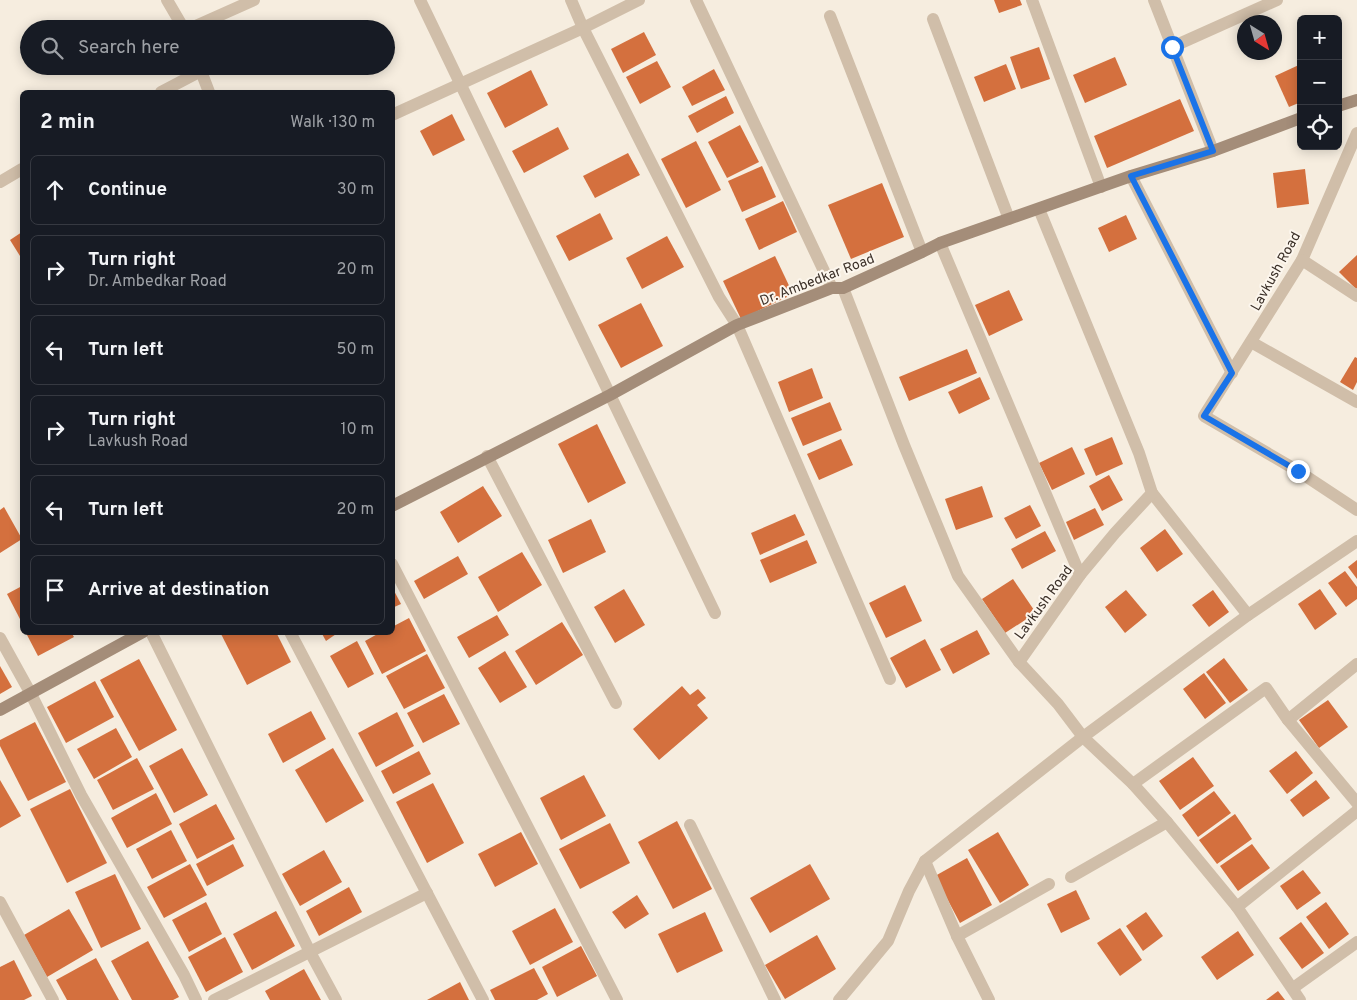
<!DOCTYPE html>
<html lang="en">
<head>
<meta charset="utf-8">
<style>
  body { margin:0; font-family:Overpass,sans-serif; background:#20242c; color:#f1f3f6 }
  .controls { position:absolute; right:15px; top:15px; display:grid; overflow:hidden; border-radius:8px; box-shadow:0 2px 12px #0003 }
  .controls button { width:45px; height:45px; display:grid; place-items:center; padding:0; border:0; border-bottom:1px solid #363941; background:#171b24; color:#f1f3f6; font:25px sans-serif }
  .compass { position:absolute; left:1237px; top:15px; width:45px; height:45px; border-radius:50%; background:#171b24; box-shadow:0 2px 12px #0003; rotate:143deg }
  .stop { position:absolute; width:15px; height:15px; margin:-11px; border:4px solid #1a73e8; border-radius:50%; background:#fff }
  .stop.end { background:#1a73e8; border-color:#fff; box-shadow:0 1px 5px #0008 }
  .list { margin:0; padding:0; list-style:none }
  h2 { display:flex; justify-content:space-between; align-items:center; height:65px; margin:0; padding:0 20px; font-size:21px }
  h2 small { font-size:16px; font-weight:400; color:#9ea1a6 }
  .list li { display:grid; grid-template-columns:32px 1fr auto; gap:15px; align-items:center; box-sizing:border-box; height:70px; margin:0 10px 10px; padding:0 10px; border:1px solid #363941; border-radius:8px }
  .list b { display:block; font-size:19px; white-space:nowrap }
  .list p { margin:0; font-size:16px; white-space:nowrap; color:#9ea1a6 }
  .list em { font-size:16px; font-style:normal; color:#9ea1a6 }
  .icon { flex:none; width:28px; height:28px; fill:none; stroke:currentColor; stroke-width:2; stroke-linecap:round; stroke-linejoin:round }
  .map { position:relative; flex:none; width:1357px; height:1000px; overflow:hidden }
  .search { position:absolute; background:#171b24; box-shadow:0 2px 12px #0003; left:20px; top:20px; width:375px; height:55px; display:flex; align-items:center; gap:12px; box-sizing:border-box; padding:0 18px; border-radius:28px; color:#9ea1a6; font-size:19px }
  .panel { position:absolute; background:#171b24; box-shadow:0 2px 12px #0003; left:20px; top:90px; width:375px; height:545px; border-radius:8px }
  .map>svg:first-child { display:block }
  .building { fill:#d4703e }
  .lines { fill:none; stroke-linecap:round; stroke-linejoin:round }
  .street { stroke:#d0bea9; stroke-width:12 }
  .secondary { stroke:#a48d79; stroke-width:12 }
  .route { stroke:#1a73e8; stroke-width:6 }
  .labels { text-anchor:middle; stroke-width:4; stroke-linejoin:round; paint-order:stroke }
  .street-label { font-size:14px; fill:#3c3129; stroke:#fcf6ed }
</style>
</head>
<body>
<div class="map">
<svg width="1357" height="1000" viewBox="0 0 1357 1000">
  <rect width="100%" height="100%" fill="#f6eddf"/>
  <g class="building">
    <polygon points="994,0 1020,0 1022,5 999,13"/>
    <polygon points="644,32 656,55 623,73 611,49"/>
    <polygon points="1039,47 1050,79 1021,89 1010,57"/>
    <polygon points="1115,57 1127,85 1085,103 1073,75"/>
    <polygon points="657,61 671,87 640,104 626,77"/>
    <polygon points="1006,64 1016,89 984,102 974,77"/>
    <polygon points="1301,64 1301,102 1289,107 1275,76"/>
    <polygon points="714,69 725,90 692,106 682,87"/>
    <polygon points="531,70 548,105 505,128 487,93"/>
    <polygon points="726,96 734,113 697,133 688,116"/>
    <polygon points="1180,99 1194,131 1107,168 1094,136"/>
    <polygon points="452,114 465,140 433,156 420,131"/>
    <polygon points="740,125 759,162 727,178 708,142"/>
    <polygon points="558,127 569,149 524,173 512,151"/>
    <polygon points="696,141 721,190 686,208 661,159"/>
    <polygon points="628,153 640,175 595,198 583,176"/>
    <polygon points="762,166 776,197 742,212 728,181"/>
    <polygon points="1305,169 1309,204 1277,208 1273,173"/>
    <polygon points="882,183 904,237 851,259 828,205"/>
    <polygon points="783,201 797,232 759,250 745,219"/>
    <polygon points="600,213 613,239 569,261 556,236"/>
    <polygon points="1126,215 1137,239 1109,252 1098,228"/>
    <polygon points="22,232 22,255 20,256 10,240"/>
    <polygon points="667,236 684,267 642,289 626,258"/>
    <polygon points="1357,255 1357,288 1356,289 1339,272"/>
    <polygon points="775,256 793,294 741,319 723,281"/>
    <polygon points="1009,290 1023,320 989,336 975,305"/>
    <polygon points="641,303 663,346 621,368 598,325"/>
    <polygon points="967,349 977,373 909,401 899,377"/>
    <polygon points="1355,357 1357,358 1357,382 1353,390 1340,382"/>
    <polygon points="812,368 823,398 789,412 778,382"/>
    <polygon points="980,377 990,399 959,414 948,392"/>
    <polygon points="830,402 842,430 803,446 791,418"/>
    <polygon points="597,424 626,483 588,503 558,444"/>
    <polygon points="1112,437 1123,464 1096,476 1084,449"/>
    <polygon points="841,439 853,465 819,480 807,454"/>
    <polygon points="1072,447 1085,474 1052,490 1039,463"/>
    <polygon points="1109,475 1123,500 1102,511 1089,486"/>
    <polygon points="483,486 502,516 458,543 440,512"/>
    <polygon points="982,486 993,517 956,530 945,499"/>
    <polygon points="1030,505 1041,526 1016,539 1004,518"/>
    <polygon points="4,507 22,539 0,553 0,510"/>
    <polygon points="1095,508 1104,525 1074,540 1066,522"/>
    <polygon points="795,514 805,535 760,555 751,533"/>
    <polygon points="591,519 606,552 563,573 548,540"/>
    <polygon points="1165,529 1183,554 1157,572 1140,548"/>
    <polygon points="1045,531 1056,551 1022,569 1011,549"/>
    <polygon points="807,540 817,563 770,583 760,560"/>
    <polygon points="522,552 542,585 498,612 478,577"/>
    <polygon points="458,556 468,574 424,599 414,581"/>
    <polygon points="1357,560 1357,579 1348,567"/>
    <polygon points="1345,571 1357,587 1357,599 1346,607 1328,583"/>
    <polygon points="1013,579 1036,613 1005,633 982,599"/>
    <polygon points="905,585 922,621 886,638 869,603"/>
    <polygon points="22,586 22,623 7,594"/>
    <polygon points="392,587 401,604 392,608"/>
    <polygon points="624,589 645,625 615,643 594,607"/>
    <polygon points="1320,589 1337,614 1315,630 1298,604"/>
    <polygon points="1126,590 1147,615 1125,633 1105,607"/>
    <polygon points="1213,590 1229,612 1209,627 1192,605"/>
    <polygon points="497,615 509,635 469,658 457,637"/>
    <polygon points="409,618 426,651 382,674 365,641 381,632 392,632 392,627"/>
    <polygon points="562,622 583,655 536,685 515,651"/>
    <polygon points="977,630 990,654 953,674 940,649"/>
    <polygon points="28,632 71,632 74,637 38,656 26,633"/>
    <polygon points="220,632 276,632 291,662 247,685"/>
    <polygon points="321,632 339,632 326,641"/>
    <polygon points="925,639 941,670 906,688 890,658"/>
    <polygon points="357,641 374,674 348,688 330,656"/>
    <polygon points="505,651 527,687 500,703 478,668"/>
    <polygon points="427,654 445,688 404,709 386,676"/>
    <polygon points="1224,658 1248,690 1230,703 1206,672"/>
    <polygon points="139,659 177,730 139,751 100,680"/>
    <polygon points="0,666 12,687 0,694"/>
    <polygon points="1204,673 1226,703 1205,719 1183,689"/>
    <polygon points="95,681 114,717 66,743 47,707"/>
    <polygon points="682,686 690,695 698,689 706,698 697,705 708,718 659,760 633,729"/>
    <polygon points="444,694 460,724 423,743 407,713"/>
    <polygon points="1328,700 1348,727 1319,748 1299,720"/>
    <polygon points="311,711 326,739 283,763 268,734"/>
    <polygon points="397,712 414,746 376,767 358,733"/>
    <polygon points="35,722 66,782 28,801 0,746 0,740"/>
    <polygon points="116,728 132,757 94,779 77,749"/>
    <polygon points="182,748 208,795 174,813 149,766"/>
    <polygon points="333,748 364,801 326,823 295,770"/>
    <polygon points="419,751 431,774 393,794 381,771"/>
    <polygon points="1296,751 1313,773 1287,794 1269,771"/>
    <polygon points="1193,757 1214,786 1180,810 1159,781"/>
    <polygon points="137,758 154,789 113,810 97,780"/>
    <polygon points="584,775 606,816 561,840 540,798"/>
    <polygon points="0,780 21,816 0,828"/>
    <polygon points="1316,780 1330,798 1303,817 1290,800"/>
    <polygon points="433,783 464,843 427,863 396,802"/>
    <polygon points="70,789 107,863 67,883 30,809"/>
    <polygon points="1214,791 1231,813 1198,837 1182,815"/>
    <polygon points="156,793 172,824 127,848 111,818"/>
    <polygon points="216,804 235,839 197,859 179,824"/>
    <polygon points="1235,814 1252,839 1217,864 1199,840"/>
    <polygon points="677,821 712,889 673,909 638,842"/>
    <polygon points="610,823 630,863 580,889 559,849"/>
    <polygon points="171,830 187,861 152,879 136,849"/>
    <polygon points="521,832 538,864 495,887 478,854"/>
    <polygon points="998,832 1029,885 1000,903 968,850"/>
    <polygon points="233,844 244,866 207,886 196,864"/>
    <polygon points="1252,844 1270,868 1238,891 1220,866"/>
    <polygon points="324,850 342,882 300,906 282,874"/>
    <polygon points="967,858 992,905 960,923 935,876"/>
    <polygon points="190,864 207,895 164,918 147,887"/>
    <polygon points="810,864 830,899 770,933 750,898"/>
    <polygon points="1303,870 1321,893 1297,910 1280,886"/>
    <polygon points="115,874 141,929 101,948 75,892"/>
    <polygon points="349,887 362,912 319,936 306,911"/>
    <polygon points="1076,890 1090,919 1061,933 1047,904"/>
    <polygon points="637,895 649,914 625,929 612,912"/>
    <polygon points="206,902 222,934 189,952 172,920"/>
    <polygon points="1326,902 1349,934 1329,949 1306,917"/>
    <polygon points="555,908 573,942 530,965 512,931"/>
    <polygon points="69,909 93,950 47,977 24,935"/>
    <polygon points="276,911 295,946 252,970 233,934"/>
    <polygon points="705,912 723,951 677,973 658,934"/>
    <polygon points="1146,912 1163,936 1143,951 1126,926"/>
    <polygon points="1301,922 1324,953 1302,969 1279,938"/>
    <polygon points="1120,928 1142,960 1120,976 1097,943"/>
    <polygon points="1238,931 1254,955 1217,980 1201,957"/>
    <polygon points="817,935 836,969 785,999 765,965"/>
    <polygon points="225,937 243,972 206,992 188,957"/>
    <polygon points="148,941 179,997 173,1000 132,1000 111,961"/>
    <polygon points="581,946 597,976 557,997 542,967"/>
    <polygon points="96,958 119,1000 67,1000 56,980"/>
    <polygon points="14,960 32,996 24,1000 0,1000 0,967"/>
    <polygon points="534,968 548,994 537,1000 495,1000 490,990"/>
    <polygon points="304,969 321,1000 270,1000 265,991"/>
    <polygon points="460,982 469,1000 427,1000"/>
    <polygon points="1278,991 1285,1000 1266,1000"/>
  </g>
  <g class="lines">
    <g class="street">
      <polyline points="167,0 184,29"/>
      <polyline points="420,0 715,613"/>
      <polyline points="571,0 583,28 719,297 737,325 890,679"/>
      <polyline points="696,0 832,288"/>
      <polyline points="1032,0 1101,187"/>
      <polyline points="1154,0 1213,151"/>
      <polyline points="830,16 922,252"/>
      <polyline points="933,19 1009,219"/>
      <polyline points="189,29 254,0"/>
      <polyline points="1172,47 1277,0"/>
      <polyline points="199,66 209,92"/>
      <polyline points="161,92 201,71"/>
      <polyline points="392,115 583,28 639,0"/>
      <polyline points="1357,133 1302,260 1204,416 1298,471 1357,510"/>
      <polyline points="1131,176 1232,373"/>
      <polyline points="0,182 22,169"/>
      <polyline points="1039,209 1139,453 1152,493 1248,615"/>
      <polyline points="940,243 1080,575"/>
      <polyline points="1302,260 1357,296"/>
      <polyline points="843,288 904,445 958,576 1019,662 1058,704 1083,737 1133,784 1167,822 1237,907 1300,1000"/>
      <polyline points="1251,342 1357,402"/>
      <polyline points="487,456 616,703"/>
      <polyline points="392,564 617,1000"/>
      <polyline points="151,632 310,952 336,1000"/>
      <polyline points="290,632 483,1000"/>
      <polyline points="0,638 31,694 81,795 184,975 196,1000"/>
      <polyline points="1019,662 1080,575 1115,533 1152,493"/>
      <polyline points="1288,720 1357,664"/>
      <polyline points="1133,784 1266,688 1288,720 1357,803"/>
      <polyline points="690,825 775,1000"/>
      <polyline points="925,861 957,936 989,1000"/>
      <polyline points="1071,877 1167,822"/>
      <polyline points="0,902 53,1000"/>
      <polyline points="1237,907 1357,811"/>
      <polyline points="957,936 1049,884"/>
      <polyline points="1293,988 1357,942"/>
      <polyline points="214,1000 427,893"/>
      <polyline points="839,1000 888,941 909,891 925,861 1083,737 1248,615 1357,541"/>
    </g>
    <g class="secondary">
      <polyline points="1338,106 1357,100"/>
      <polyline points="392,506 610,395 737,325 832,288 843,288 922,252 940,243 1131,176 1213,151 1301,118"/>
      <polyline points="0,710 143,632"/>
    </g>
  </g>
  <g class="lines">
    <polyline class="route" points="1172,47 1213,151 1131,176 1232,373 1204,416 1298,471"/>
  </g>
  <g class="labels">
    <g class="street-label">
      <text transform="translate(1275 271) rotate(-61)" y="5">Lavkush Road</text>
      <text transform="translate(817 279) rotate(-21)" y="5">Dr. Ambedkar Road</text>
      <text transform="translate(1043 602) rotate(-54)" y="5">Lavkush Road</text>
    </g>
  </g>
</svg>
<div class="controls">
<button>+</button>
<button>−</button>
<button><svg class="icon" aria-label="locate" viewBox="0 0 24 24"><circle cx="12" cy="12" r="6"/><path d="M12 2v4M12 18v4M2 12h4M18 12h4"/></svg></button>
</div>
<svg class="compass" viewBox="-18 -18 36 36"><path d="M0-13l5 13h-10z" fill="#e53935"/><path d="M0 13l5-13h-10z" fill="#9ea1a6"/></svg>
<div class="stop" style="left:1172px;top:47px"></div>
<div class="stop end" style="left:1298px;top:471px"></div>
<div class="search"><svg class="icon" aria-label="search" viewBox="0 0 24 24"><circle cx="10" cy="10" r="6"/><path d="M15 15l6 6"/></svg>Search here</div>
<section class="panel">
<h2>2 min<small>Walk · 130 m</small></h2>
<ul class="list">
<li><svg class="icon" aria-label="ahead" viewBox="0 0 24 24"><path d="M12 20V5M6 11l6-6 6 6"/></svg><div><b>Continue</b></div><em>30 m</em></li>
<li><svg class="icon" aria-label="right" viewBox="0 0 24 24"><path d="M7 20v-9h11M14 6l5 5-5 5"/></svg><div><b>Turn right</b><p>Dr. Ambedkar Road</p></div><em>20 m</em></li>
<li><svg class="icon" aria-label="left" viewBox="0 0 24 24"><path d="M17 20v-9H6M10 6l-5 5 5 5"/></svg><div><b>Turn left</b></div><em>50 m</em></li>
<li><svg class="icon" aria-label="right" viewBox="0 0 24 24"><path d="M7 20v-9h11M14 6l5 5-5 5"/></svg><div><b>Turn right</b><p>Lavkush Road</p></div><em>10 m</em></li>
<li><svg class="icon" aria-label="left" viewBox="0 0 24 24"><path d="M17 20v-9H6M10 6l-5 5 5 5"/></svg><div><b>Turn left</b></div><em>20 m</em></li>
<li><svg class="icon" aria-label="arrive" viewBox="0 0 24 24"><path d="M6 21V4h12l-3 4 3 4H6"/></svg><div><b>Arrive at destination</b></div></li>
</ul>
</section>
</div>
</body>
</html>
